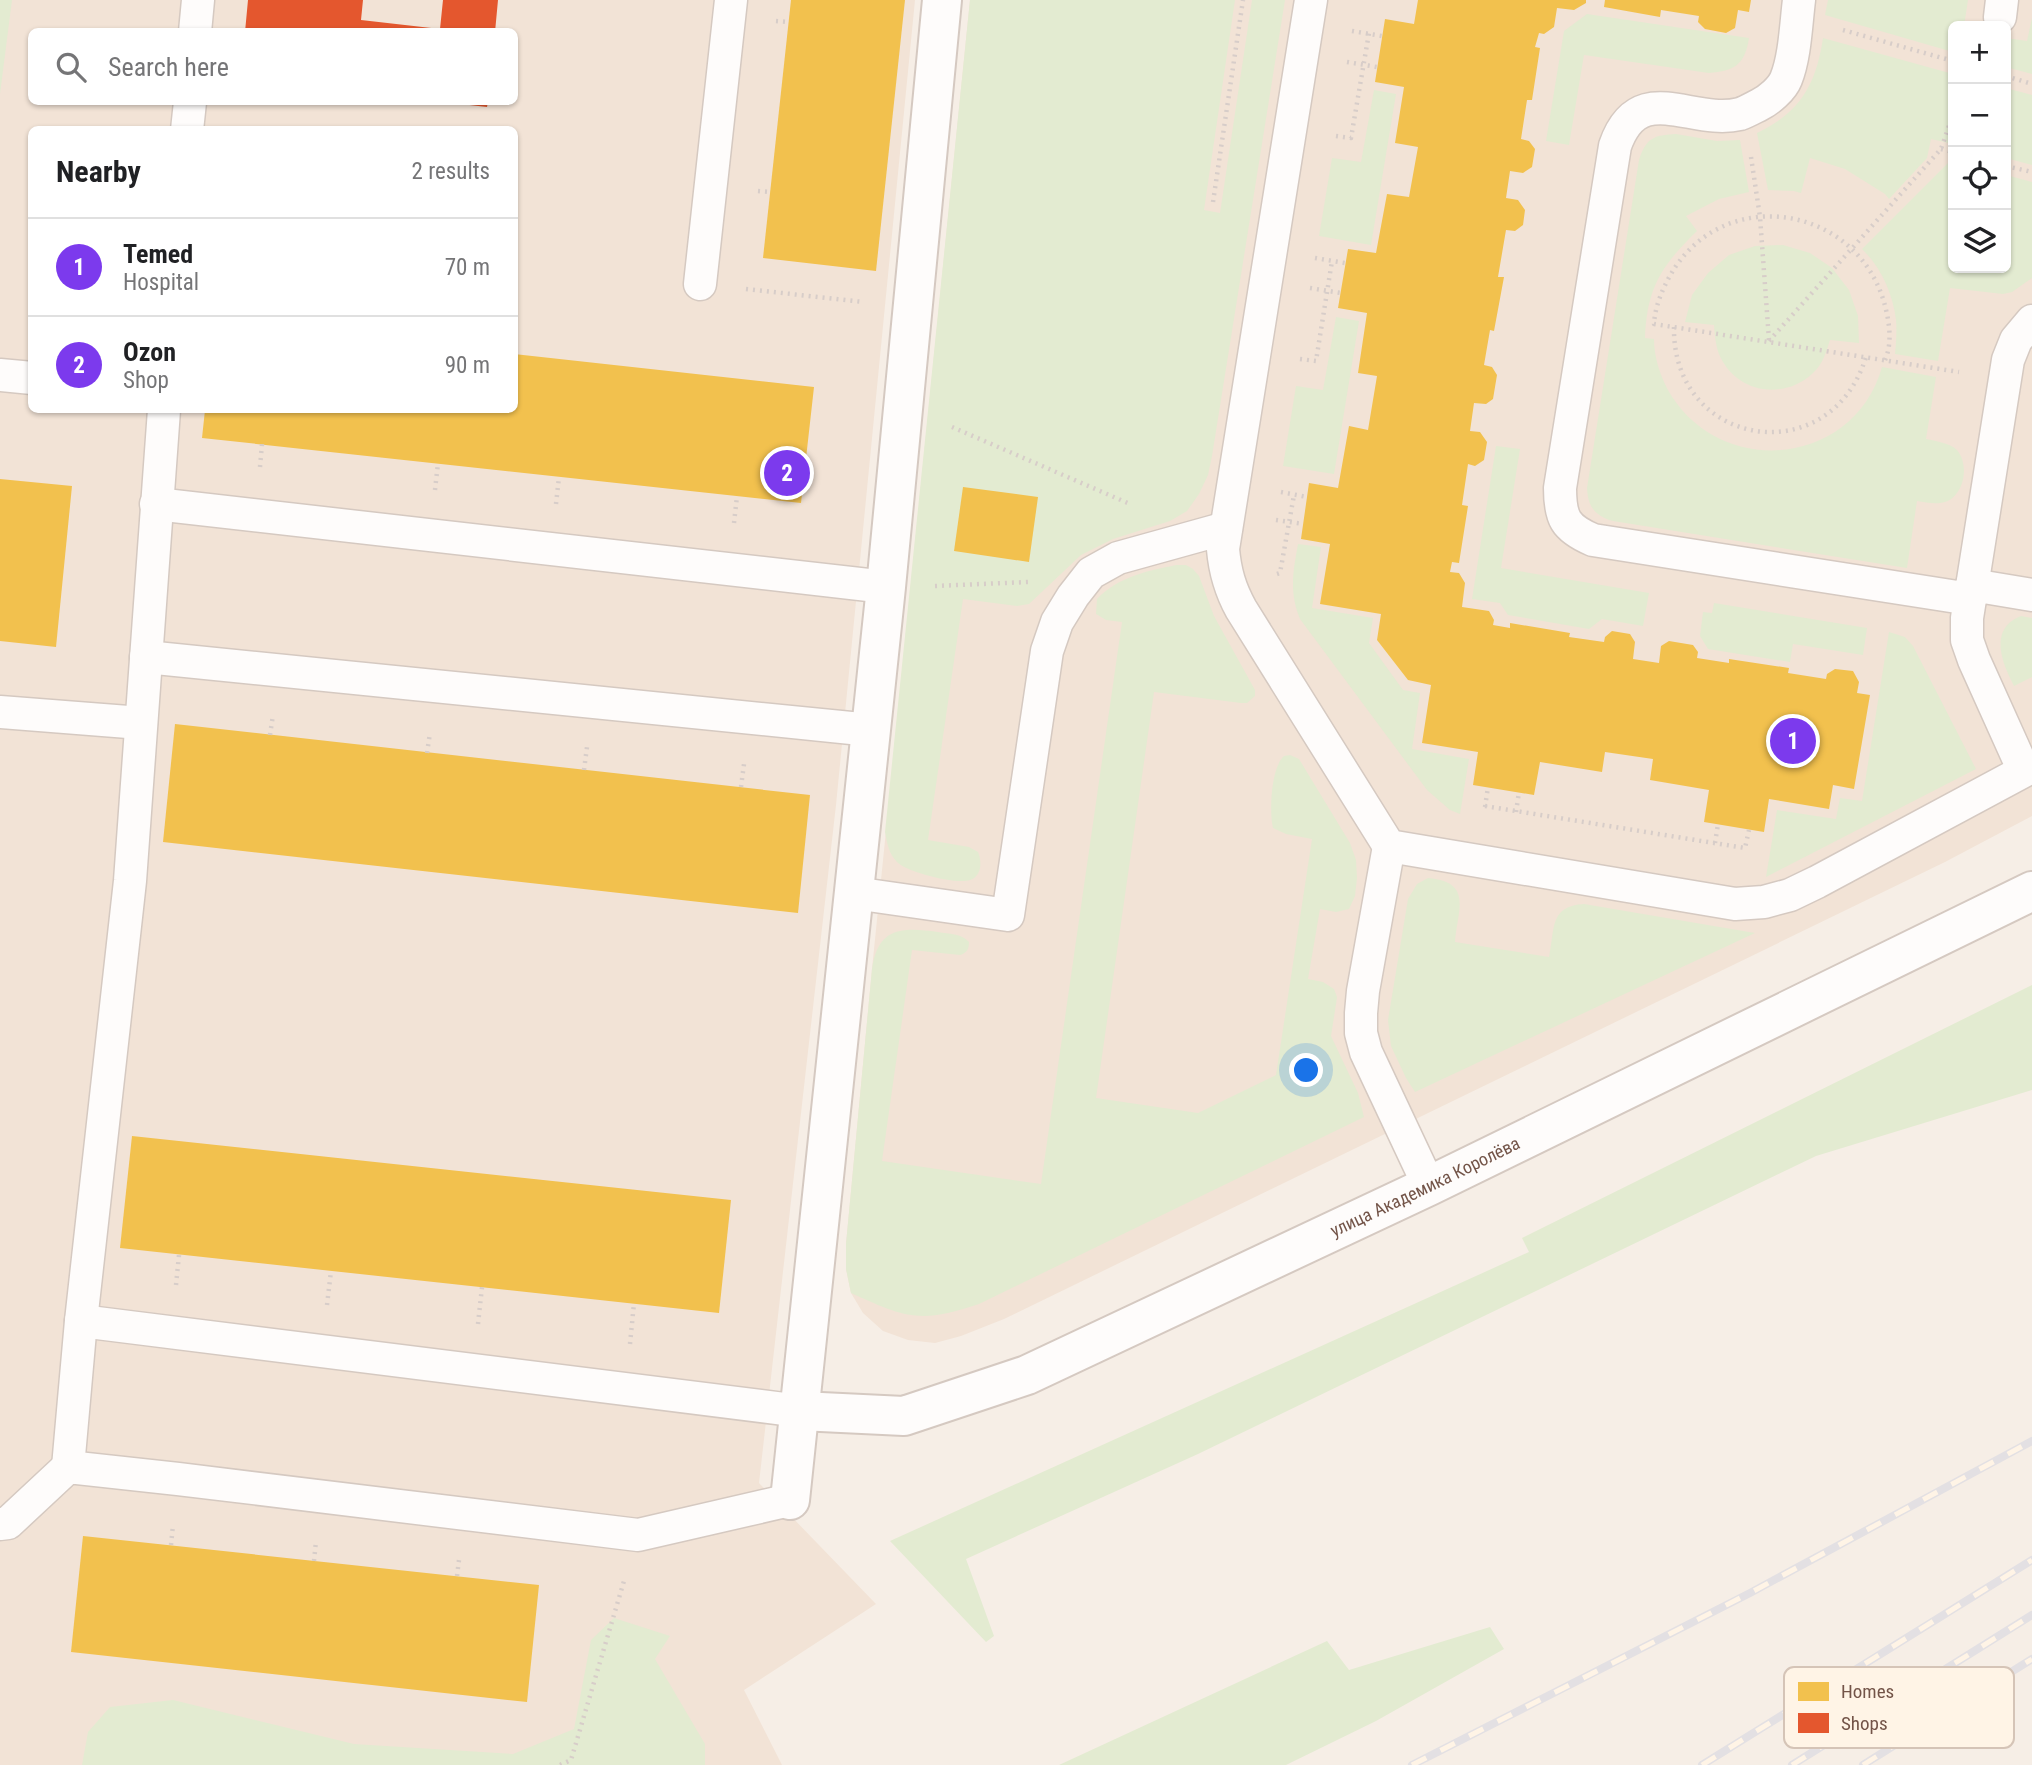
<!DOCTYPE html>
<html lang="en">
<head>
<meta charset="utf-8">
<style>
  body { margin:0; font-family:"Roboto Condensed",sans-serif; background:#f6f6f6; color:#202124 }
  .controls { position:absolute; right:21px; top:21px; display:grid; overflow:hidden; border-radius:10px; box-shadow:0 2px 5px #0004 }
  .controls button { width:63px; height:63px; display:grid; place-items:center; padding:0; border:0; border-bottom:2px solid #e0e0e0; background:#fff; color:#202124; font:35px sans-serif }
  .you { position:absolute; left:1307px; top:1071px; width:24px; height:24px; margin:-18px; border:5px solid #fff; border-radius:50%; background:#1a73e8; box-shadow:0 0 0 10px #1a73e833 }
  .badge { display:grid; place-items:center; width:46px; height:46px; border-radius:50%; background:#7c3aed; color:#fff; font-size:23px; font-weight:700 }
  .pin { position:absolute; translate:-50% -50%; border:4px solid #fff; box-shadow:0 2px 7px #0006 }
  .list { margin:0; padding:0; list-style:none }
  h2 { display:flex; justify-content:space-between; align-items:center; height:91px; margin:0; padding:0 28px; font-size:30px }
  h2 small { font-size:23px; font-weight:400; color:#757577 }
  .list li { display:grid; grid-template-columns:46px 1fr auto; gap:21px; align-items:center; box-sizing:border-box; height:98px; padding:0 28px; border-top:2px solid #e0e0e0 }
  .list b { display:block; font-size:26px; white-space:nowrap }
  .list p { margin:0; font-size:23px; white-space:nowrap; color:#757577 }
  .list em { font-size:23px; font-style:normal; color:#757577 }
  .icon { flex:none; width:38px; height:38px; fill:none; stroke:currentColor; stroke-width:2; stroke-linecap:round; stroke-linejoin:round }
  .map { position:relative; flex:none; width:2032px; height:1765px; overflow:hidden }
  .search { position:absolute; background:#fff; box-shadow:0 2px 5px #0004; left:28px; top:28px; width:490px; height:77px; display:flex; align-items:center; gap:18px; box-sizing:border-box; padding:0 24px; border-radius:10px; color:#757577; font-size:26px }
  .panel { position:absolute; background:#fff; box-shadow:0 2px 5px #0004; left:28px; top:126px; width:490px; height:287px; border-radius:10px }
  .map>svg:first-child { display:block }
  .residential { fill:#f2e3d6; fill-rule:evenodd }
  .green { fill:#e3ebd1 }
  .homes { fill:#f2c14e }
  .shops { fill:#e4572e }
  .lines { fill:none; stroke-linecap:round; stroke-linejoin:round }
  .service-casing { stroke:#d5c9c1; stroke-width:35 }
  .minor-casing { stroke:#d5c9c1; stroke-width:42 }
  .path { stroke:#d7cdc9; stroke-width:4.5; stroke-dasharray:2 5; stroke-linecap:butt }
  .service { stroke:#fefcfb; stroke-width:32 }
  .minor { stroke:#fefcfb; stroke-width:38 }
  .rail-casing { stroke:#e3e0e3; stroke-width:8 }
  .rail { stroke:#fff4e6; stroke-width:5; stroke-dasharray:16; stroke-linecap:butt }
  .labels { text-anchor:middle; stroke-width:7; stroke-linejoin:round; paint-order:stroke }
  .street-label { font-size:18px; fill:#735448; stroke:#fff4e6 }
  .key { fill:#fff4e6; stroke:#d5c4b7; stroke-width:2 }
  .key-label { font-size:19px; fill:#735448 }
</style>
</head>
<body>
<div class="map">
<svg width="2032" height="1765" viewBox="0 0 2032 1765">
  <rect width="100%" height="100%" fill="#f6eee6"/>
  <g class="residential">
    <path d="M0 0H915L836 805 759 1483 876 1604 744 1690 782 1765H0ZM32 32H514V102H32ZM32 130H514V410H32Z"/>
    <path d="M970 0H2032V816L1945 862 1004 1319 961 1336 935 1343 908 1340 883 1331 863 1313 851 1293 846 1269V1244L872 969ZM1953 26H2006V268H1953Z"/>
  </g>
  <g class="green">
    <polygon points="0,0 12,0 0,94"/>
    <path d="M970 0H1235L1204 210 1220 213 1252 0H1285L1212 456 1208 475 1199 494 1187 511 1170 521 1113 539 1081 555 1029 604 1017 606 963 599 928 840 969 847 978 852C982 861 982 876 970 880 957 885 906 872 897 862 889 854 887 843 885 832Z"/>
    <polygon points="1828,0 1968,0 1964,26 1953,26 1953,52 1825,15"/>
    <path d="M1587 14 1749 38C1745 65 1734 71 1709 73L1584 55 1569 145 1546 141 1564 31Z"/>
    <polygon points="2032,18 2032,74 2006,67 2006,38 2027,41"/>
    <path d="M1823 38 1953 74V144L1931 139 1927 158 1889 199 1885 194 1845 169 1810 158 1801 193 1794 191 1768 190 1757 133C1801 112 1816 84 1823 38Z"/>
    <polygon points="2006,88 2032,95 2032,165 2006,158"/>
    <polygon points="1374,90 1396,94 1371,245 1319,236 1332,158 1361,162"/>
    <path d="M1676 134 1717 141 1740 140 1749 192 1719 199 1686 216 1697 231C1661 266 1647 288 1645 338L1654 339C1654 357 1660 375 1668 390 1719 480 1854 467 1882 367L1936 377 1926 439C1935 441 1950 443 1957 450 1970 465 1964 496 1945 502 1935 505 1926 502 1917 501L1907 568 1613 521C1595 516 1588 507 1587 488L1639 160C1646 138 1654 135 1676 134Z"/>
    <path d="M1951 160 1953 161V268H2006V175L2032 182V278L2012 292 2003 294 1950 288 1938 361 1895 354C1896 343 1897 331 1896 320 1893 294 1881 267 1862 249Z"/>
    <path d="M1783 245 1810 253 1832 268 1849 290 1858 316 1859 343 1830 340C1826 352 1823 364 1813 373 1786 399 1742 394 1723 362 1716 351 1715 338 1714 325L1685 322 1692 295 1708 273 1729 255 1755 246Z"/>
    <polygon points="1336,317 1359,321 1334,474 1283,466 1296,386 1323,390"/>
    <polygon points="1496,446 1520,449 1501,568 1649,593 1643,626 1602,619 1589,629 1508,615 1500,603 1472,599"/>
    <path d="M1298 544 1321 547 1312 608 1373 618 1369 643 1403 690 1420 693 1412 749 1469 759 1460 814 1450 810 1427 790 1300 619C1289 592 1293 572 1298 544Z"/>
    <path d="M1176 565H1186L1193 569 1199 576 1214 616 1255 690V696L1247 703H1241L1154 692 1096 1098 1198 1113 1276 1075 1312 839 1286 834 1273 828C1269 812 1271 767 1284 756L1290 755 1299 759 1350 843 1356 860 1357 878 1355 896 1349 909 1336 912 1320 909 1308 979 1323 982 1334 989 1337 997 1336 1004 1331 1036 1358 1093 1364 1117 979 1304C920 1324 906 1318 851 1293L846 1269V1244L872 969C878 927 902 927 938 932 949 934 961 933 969 942 969 949 967 953 960 955L912 950 882 1161 1041 1184 1122 622 1106 620 1096 614 1097 599C1118 577 1147 571 1176 565Z"/>
    <polygon points="1714,603 1867,628 1863,655 1793,644 1790,662 1708,649 1700,636 1703,612 1712,613"/>
    <path d="M2021 616 2032 618V677L2014 686C2002 663 1988 629 2021 616Z"/>
    <polygon points="1889,632 1905,637 1913,646 1976,769 1766,877 1777,810 1836,819 1840,798 1862,801"/>
    <path d="M1428 878C1474 882 1457 911 1455 942L1549 957C1555 929 1549 906 1584 904L1755 933 1415 1092 1406 1078 1391 1046 1388 1020 1408 899 1417 884Z"/>
    <polygon points="2032,985 2032,1090 1816,1156 1198,1454 966,1559 994,1636 986,1642 890,1541 1529,1252 1522,1238"/>
    <polygon points="614,1618 670,1636 655,1659 705,1744 705,1765 82,1765 88,1732 110,1707 173,1700 354,1744 513,1754 574,1729 591,1640"/>
    <polygon points="1490,1627 1504,1649 1376,1721 1286,1765 1059,1765 1327,1641 1349,1670"/>
  </g>
  <g class="homes">
    <polygon points="791,0 905,0 876,271 763,258"/>
    <polygon points="1418,0 1586,0 1586,3 1574,10 1557,8 1554,27 1544,34 1539,33 1535,47 1540,48 1532,100 1527,100 1521,139 1529,141 1535,149 1532,167 1523,173 1510,171 1506,198 1518,200 1525,210 1523,225 1515,231 1506,230 1498,277 1504,277 1494,331 1490,330 1484,365 1492,367 1497,375 1493,399 1486,404 1474,403 1470,431 1480,432 1487,442 1484,460 1475,466 1468,464 1462,505 1468,506 1459,563 1452,562 1450,572 1459,573 1465,583 1462,607 1489,611 1494,620 1493,625 1510,628 1510,623 1570,633 1569,637 1604,642 1605,637 1612,631 1630,634 1635,642 1633,659 1659,663 1661,646 1669,641 1693,645 1698,652 1697,658 1729,663 1729,659 1789,668 1788,673 1826,679 1827,674 1835,669 1853,671 1859,682 1857,693 1870,695 1854,789 1833,785 1829,809 1769,799 1764,832 1704,822 1709,790 1650,780 1653,759 1605,752 1602,772 1540,762 1534,795 1473,785 1478,752 1422,743 1431,685 1408,680 1377,640 1381,614 1320,604 1330,544 1301,539 1309,483 1338,488 1349,426 1368,430 1377,376 1358,373 1367,313 1338,308 1348,249 1376,253 1387,194 1409,197 1418,147 1395,143 1404,87 1375,82 1385,19 1414,24"/>
    <polygon points="1605,0 1751,0 1749,12 1738,10 1735,28 1726,33 1705,29 1698,22 1699,16 1661,10 1660,17 1604,7"/>
    <polygon points="514,354 814,387 801,503 202,438 205,410 514,410"/>
    <polygon points="0,479 72,486 56,647 0,641"/>
    <polygon points="963,487 1038,497 1029,562 954,551"/>
    <polygon points="175,724 810,795 798,913 163,842"/>
    <polygon points="132,1136 731,1200 719,1313 120,1248"/>
    <polygon points="83,1536 539,1585 527,1702 71,1652"/>
  </g>
  <g class="shops">
    <polygon points="248,0 363,0 361,20 440,29 443,0 498,0 495,32 245,32"/>
    <polygon points="452,102 488,102 487,107 452,103"/>
  </g>
  <g class="lines">
    <g class="service-casing">
      <g id="service">
        <path d="M1311 0 1223 549C1225 572 1230 589 1241 609L1389 846 1735 904 1764 902 1790 895 1817 882 2024 771 1974 660 1967 640V618L2008 360 2016 340 2032 321"/>
        <path d="M1799 0C1796 24 1795 57 1786 79 1782 89 1769 100 1759 105 1753 108 1746 112 1740 114 1691 126 1639 77 1615 146L1560 488C1560 518 1565 528 1593 540L1970 599"/>
        <polyline points="2000,17 2002,0"/>
        <polyline points="195,32 198,0"/>
        <polyline points="187,130 190,102"/>
        <polyline points="700,284 731,0"/>
        <polyline points="0,375 32,378"/>
        <polyline points="156,504 886,587"/>
        <polyline points="1972,585 2032,595"/>
        <polyline points="146,657 871,730"/>
        <polyline points="0,712 141,723"/>
        <polyline points="1389,846 1363,991 1361,1013 1361,1033 1366,1052 1429,1186"/>
        <polyline points="854,893 1008,915 1047,651 1057,622 1073,596 1091,573 1118,558 1226,528"/>
        <polyline points="81,1321 800,1411"/>
        <polyline points="68,1467 81,1321 130,881 164,410"/>
        <polyline points="0,1524 8,1523 68,1467 178,1479 638,1535 790,1500"/>
      </g>
    </g>
    <g class="minor-casing">
      <g id="minor">
        <path id="s1" d="M800 1411 904 1416 1027 1375 1429 1186 2032 891"/>
        <polyline points="790,1500 886,587 942,0"/>
      </g>
    </g>
    <g class="path">
      <polyline points="776,21 789,22"/>
      <polyline points="1843,30 1953,61"/>
      <polyline points="1352,31 1382,36"/>
      <polyline points="1347,62 1377,67"/>
      <polyline points="2006,76 2032,84"/>
      <polyline points="1336,136 1351,138 1369,33"/>
      <polyline points="1941,149 1953,152"/>
      <polyline points="1751,157 1760,217 1769,340"/>
      <polyline points="2006,166 2032,172"/>
      <polyline points="758,191 771,192"/>
      <polyline points="1213,202 1243,0"/>
      <polyline points="1315,258 1345,263"/>
      <polyline points="1310,288 1341,293"/>
      <polyline points="746,289 863,302"/>
      <path d="M1674 327C1672 448 1830 473 1866 357"/>
      <polyline points="1769,341 1941,149 1953,114"/>
      <polyline points="1300,359 1316,361 1332,261"/>
      <path d="M1885 360C1893 342 1889 320 1884 302 1856 207 1729 184 1674 269 1664 285 1655 305 1654 324L1959 372"/>
      <polyline points="952,427 1130,504"/>
      <polyline points="260,467 262,444"/>
      <polyline points="435,490 438,463"/>
      <polyline points="1281,492 1307,497"/>
      <polyline points="556,504 559,477"/>
      <polyline points="1276,520 1303,524"/>
      <polyline points="734,523 737,496"/>
      <polyline points="1277,574 1280,573 1294,495"/>
      <polyline points="935,586 1028,582"/>
      <polyline points="270,735 273,715"/>
      <polyline points="427,753 430,733"/>
      <polyline points="584,770 587,747"/>
      <polyline points="741,787 744,764"/>
      <polyline points="1485,806 1745,848 1749,830"/>
      <polyline points="1485,807 1488,787"/>
      <polyline points="1516,812 1519,792"/>
      <polyline points="1715,843 1718,824"/>
      <polyline points="176,1285 179,1255"/>
      <polyline points="327,1305 331,1271"/>
      <polyline points="478,1324 482,1287"/>
      <polyline points="630,1344 634,1303"/>
      <polyline points="171,1545 173,1525"/>
      <polyline points="314,1561 316,1541"/>
      <polyline points="457,1576 459,1560"/>
      <polyline points="560,1765 571,1760 624,1581"/>
    </g>
    <use href="#service" class="service"/>
    <use href="#minor" class="minor"/>
    <g class="rail-casing">
      <g id="rail">
        <polyline points="1412,1765 1750,1593 2032,1441"/>
        <polyline points="1702,1765 2032,1560"/>
        <polyline points="1792,1765 2032,1615"/>
        <polyline points="1863,1765 2032,1659"/>
      </g>
    </g>
    <use href="#rail" class="rail"/>
  </g>
  <g class="labels">
    <g class="street-label">
      <text dy="6" stroke="none"><textPath href="#s1" startOffset="674">улица Академика Королёва</textPath></text>
    </g>
  </g>
  <rect x="1784" y="1667" width="230" height="81" rx="10" class="key"/>
  <rect x="1798" y="1682" width="31" height="19" fill="#f2c14e"/>
  <rect x="1798" y="1713" width="31" height="20" fill="#e4572e"/>
  <g class="key-label">
    <text x="1841" y="1698">Homes</text>
    <text x="1841" y="1730">Shops</text>
  </g>
</svg>
<div class="controls">
<button>+</button>
<button>−</button>
<button><svg class="icon" aria-label="locate" viewBox="0 0 24 24"><circle cx="12" cy="12" r="6"/><path d="M12 2v4M12 18v4M2 12h4M18 12h4"/></svg></button>
<button><svg class="icon" aria-label="layers" viewBox="0 0 24 24"><path d="M12 4l9 5-9 5-9-5zM3 14l9 5 9-5"/></svg></button>
</div>
<div class="you"></div>
<div class="pin badge" style="left:1793px;top:741px">1</div>
<div class="pin badge" style="left:787px;top:473px">2</div>
<div class="search"><svg class="icon" aria-label="search" viewBox="0 0 24 24"><circle cx="10" cy="10" r="6"/><path d="M15 15l6 6"/></svg>Search here</div>
<section class="panel">
<h2>Nearby<small>2 results</small></h2>
<ul class="list">
<li><span class="badge">1</span><div><b>Temed</b><p>Hospital</p></div><em>70 m</em></li>
<li><span class="badge">2</span><div><b>Ozon</b><p>Shop</p></div><em>90 m</em></li>
</ul>
</section>
</div>
</body>
</html>
